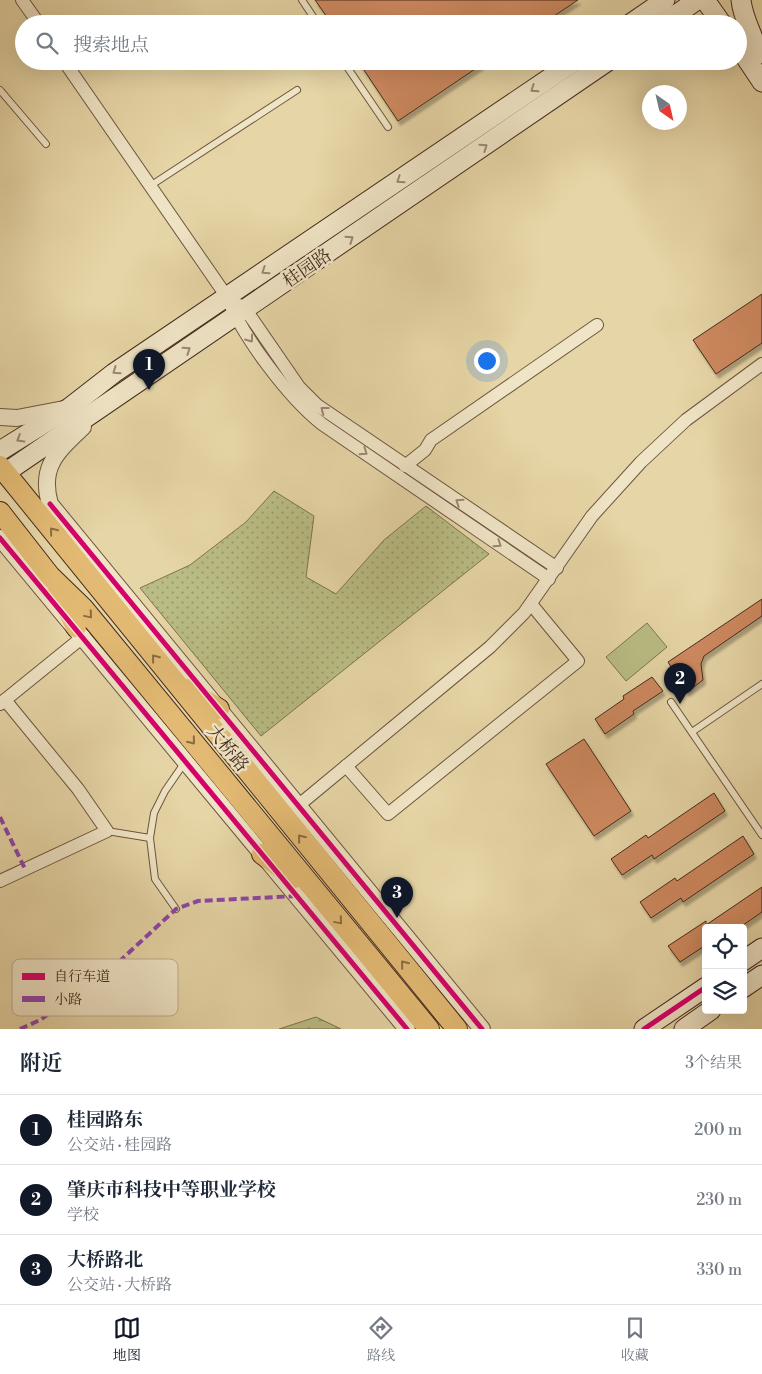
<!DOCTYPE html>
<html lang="zh">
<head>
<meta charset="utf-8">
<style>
  body { margin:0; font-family:"Libre Bodoni","Noto Serif SC",serif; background:#f6f6f7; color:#1f2937 }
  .controls { position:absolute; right:15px; bottom:15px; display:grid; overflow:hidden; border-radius:5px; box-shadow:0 5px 20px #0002 }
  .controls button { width:45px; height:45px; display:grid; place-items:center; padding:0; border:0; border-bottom:1px solid #e0e1e3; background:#fff; color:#1f2937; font:25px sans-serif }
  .compass { position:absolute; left:642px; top:85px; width:45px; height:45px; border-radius:50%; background:#fff; box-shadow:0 5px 20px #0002; rotate:146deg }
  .you { position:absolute; left:486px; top:360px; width:18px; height:18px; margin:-12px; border:4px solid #fff; border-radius:50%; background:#1a73e8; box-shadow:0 0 0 8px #1a73e833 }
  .badge { display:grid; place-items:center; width:32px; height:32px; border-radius:50%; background:#111827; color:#fff; font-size:16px; font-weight:700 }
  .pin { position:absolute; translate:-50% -41px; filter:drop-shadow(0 1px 2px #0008) }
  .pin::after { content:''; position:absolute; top:26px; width:18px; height:15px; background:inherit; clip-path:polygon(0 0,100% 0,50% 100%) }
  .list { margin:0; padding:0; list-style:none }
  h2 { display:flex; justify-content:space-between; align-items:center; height:65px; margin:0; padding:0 20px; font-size:21px }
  h2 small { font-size:16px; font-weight:400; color:#747a83 }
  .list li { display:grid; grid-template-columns:32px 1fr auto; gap:15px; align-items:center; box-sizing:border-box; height:70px; padding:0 20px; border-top:1px solid #e0e1e3 }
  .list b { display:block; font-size:19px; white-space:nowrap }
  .list p { margin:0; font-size:16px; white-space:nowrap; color:#747a83 }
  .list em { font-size:16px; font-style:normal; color:#747a83 }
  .icon { flex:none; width:28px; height:28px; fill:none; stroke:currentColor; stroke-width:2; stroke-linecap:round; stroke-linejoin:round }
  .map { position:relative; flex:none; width:762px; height:1029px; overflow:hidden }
  .search { position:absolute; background:#fff; box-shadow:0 5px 20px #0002; left:15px; right:15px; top:15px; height:55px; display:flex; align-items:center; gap:12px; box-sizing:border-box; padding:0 18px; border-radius:28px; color:#747a83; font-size:19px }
  .sheet { height:275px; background:#fff }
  nav { display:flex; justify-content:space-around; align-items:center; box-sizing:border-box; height:70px; border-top:1px solid #e0e1e3; background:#fff; font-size:14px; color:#747a83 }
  nav a { display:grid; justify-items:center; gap:2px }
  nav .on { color:#111827 }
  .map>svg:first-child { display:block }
  .grass { fill:url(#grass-dots); stroke:#7f7351 }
  .forest { fill:url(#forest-firs); stroke:#7f7351 }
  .pitch { fill:#b9bc84; stroke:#7f7351 }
  .building { fill:#ce895f; stroke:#452a1e; filter:url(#shadow) }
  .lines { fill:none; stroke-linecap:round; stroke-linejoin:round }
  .service-casing { stroke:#6d5540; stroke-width:8 }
  .minor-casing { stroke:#6d5540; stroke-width:14 }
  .tertiary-casing { stroke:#6d5540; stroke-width:18 }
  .secondary-casing { stroke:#452a1e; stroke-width:21 }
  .primary-casing { stroke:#452a1e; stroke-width:22 }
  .service { stroke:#efe4c5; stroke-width:6 }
  .minor { stroke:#efe4c5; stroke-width:12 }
  .tertiary { stroke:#efe4c5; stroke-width:16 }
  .secondary { stroke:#efe4c5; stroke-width:19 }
  .primary { stroke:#e3ba73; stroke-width:20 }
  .quiet { stroke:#8e44ad; stroke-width:4; stroke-dasharray:8 4; stroke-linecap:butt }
  .cycleway-casing { stroke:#efe4c5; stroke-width:8 }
  .cycleway { stroke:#d6006c; stroke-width:5 }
  .oneway { stroke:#9a8772 }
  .oneway2 { stroke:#8c6b44 }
  .labels { text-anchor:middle; stroke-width:5; stroke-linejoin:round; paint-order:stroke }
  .street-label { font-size:18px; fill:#452a1e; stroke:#efe4c5 }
  .key { fill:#efe4c5; stroke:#bcac93; stroke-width:1 }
  .key-label { font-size:14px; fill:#452a1e }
</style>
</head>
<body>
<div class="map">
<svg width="762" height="1029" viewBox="0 0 762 1029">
  <defs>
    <pattern id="grass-dots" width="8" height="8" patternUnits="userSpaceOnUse" patternTransform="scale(1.25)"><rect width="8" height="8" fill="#b9bc84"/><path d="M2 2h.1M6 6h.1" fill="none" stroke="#98996b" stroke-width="1.8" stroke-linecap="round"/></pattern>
    <pattern id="forest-firs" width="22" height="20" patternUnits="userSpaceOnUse" patternTransform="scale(1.25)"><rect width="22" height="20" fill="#b9bc84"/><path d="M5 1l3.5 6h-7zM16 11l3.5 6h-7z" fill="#98996b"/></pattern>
    <filter id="shadow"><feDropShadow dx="2.5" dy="4.5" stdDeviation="1" flood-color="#0004"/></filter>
  </defs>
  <rect width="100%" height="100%" fill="#e6d5a6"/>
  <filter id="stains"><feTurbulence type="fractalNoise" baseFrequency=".004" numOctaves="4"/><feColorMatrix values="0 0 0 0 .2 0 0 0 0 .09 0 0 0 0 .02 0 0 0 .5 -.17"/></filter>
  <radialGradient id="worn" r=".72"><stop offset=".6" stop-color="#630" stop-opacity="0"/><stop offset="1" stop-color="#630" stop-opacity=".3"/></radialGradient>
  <polygon class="grass" points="274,491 314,516 306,577 336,594 384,540 426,506 489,554 261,736 140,588 190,565 246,522"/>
  <polygon class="forest" points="316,1017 341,1029 279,1029"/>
  <polygon class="pitch" points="647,623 667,647 626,681 606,657"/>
  <g class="building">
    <polygon points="315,0 578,0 542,24 332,24"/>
    <polygon points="358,61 487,61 398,121"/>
    <polygon points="762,294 762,343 716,374 693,340"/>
    <polygon points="762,599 762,616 704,656 701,664 703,680 687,692 668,662"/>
    <polygon points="652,677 663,691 633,711 634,714 605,734 595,719 624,699 623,696"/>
    <polygon points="584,739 631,811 594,836 546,764"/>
    <polygon points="714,793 725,811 654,859 652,855 622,875 611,859 646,835 648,838"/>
    <polygon points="743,836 754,854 683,902 681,898 651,918 640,902 675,878 677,881"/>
    <polygon points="762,887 762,912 739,928 706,928 706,945 680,962 668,946 706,921 706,925"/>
  </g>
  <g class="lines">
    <g class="service-casing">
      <g id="service">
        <polyline points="302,0 318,24"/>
        <polyline points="343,61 388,127"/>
        <polyline points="0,90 46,144"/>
        <polyline points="150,186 297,90"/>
        <polyline points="671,702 762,835"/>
        <polyline points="692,732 762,684"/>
        <polyline points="107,831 150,838"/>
        <polyline points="176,909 155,879 150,838 154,813 165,791 185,762"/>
      </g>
    </g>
    <g class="minor-casing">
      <g id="minor">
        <polyline points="22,0 39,24"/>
        <path d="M64 61 227 297C243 337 288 397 322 424L549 579"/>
        <polyline points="239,305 246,310 299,387 317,405 557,568"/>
        <polyline points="405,466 425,450 431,440 597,325"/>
        <polyline points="0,704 84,636"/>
        <polyline points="346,766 388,814 578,661 531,604"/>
        <polyline points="299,805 490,647 524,613 592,516 641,462 686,420 762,364"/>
        <polyline points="0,881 107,831 78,789 5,700"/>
      </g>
    </g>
    <g class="tertiary-casing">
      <g id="tertiary">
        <polyline points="0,417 17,418 64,409"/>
        <path d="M83 427C58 451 39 466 50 504L482 1029"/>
        <polyline points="0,538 407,1029"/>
      </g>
    </g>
    <g class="secondary-casing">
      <g id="secondary">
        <polyline points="705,0 722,24"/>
        <path d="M741 0C743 20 754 35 758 54"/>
        <polyline points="630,24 665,0"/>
        <polyline points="663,24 697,0"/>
        <polyline points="738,46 762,82"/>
        <polyline points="0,451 69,408 114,373 575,61"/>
        <polyline points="5,473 608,61"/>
        <polyline points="743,961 762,948"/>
        <polyline points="743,988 762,975"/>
        <polyline points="644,1029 706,987"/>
        <polyline points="684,1029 711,1010"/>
      </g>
    </g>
    <g class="primary-casing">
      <g id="primary">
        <polyline points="0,466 457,1029"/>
        <polyline points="0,512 50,576 84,609 429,1029"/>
        <polyline points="58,591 76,627"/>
        <polyline points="187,689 219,709"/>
        <polyline points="262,854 294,878"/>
      </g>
    </g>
    <use href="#service" class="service"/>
    <use href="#minor" class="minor"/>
    <use href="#tertiary" class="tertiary"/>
    <use href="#secondary" class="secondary"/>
    <use href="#primary" class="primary"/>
    <g class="quiet">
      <polyline points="0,817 25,869"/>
      <polyline points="20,1029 40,1020 109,971 176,909 198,901 297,896"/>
    </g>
    <g class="cycleway-casing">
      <g id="cycleway">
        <polyline points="50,504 482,1029"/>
        <polyline points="0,538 407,1029"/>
        <polyline points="644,1029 706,987"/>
      </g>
    </g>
    <use href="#cycleway" class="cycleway"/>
  </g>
  <defs><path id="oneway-chevron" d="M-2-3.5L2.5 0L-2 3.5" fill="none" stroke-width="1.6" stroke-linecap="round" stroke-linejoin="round" transform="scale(1.25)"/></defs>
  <g class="oneway">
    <use href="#oneway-chevron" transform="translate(534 89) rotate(146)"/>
    <use href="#oneway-chevron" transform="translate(484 147) rotate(-34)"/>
    <use href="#oneway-chevron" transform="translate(400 180) rotate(146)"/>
    <use href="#oneway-chevron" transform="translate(350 239) rotate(-34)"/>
    <use href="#oneway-chevron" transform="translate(265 271) rotate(146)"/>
    <use href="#oneway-chevron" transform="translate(250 339) rotate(54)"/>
    <use href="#oneway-chevron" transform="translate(187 350) rotate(-34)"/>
    <use href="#oneway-chevron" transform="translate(116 371) rotate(145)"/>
    <use href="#oneway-chevron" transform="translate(324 410) rotate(-142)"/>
    <use href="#oneway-chevron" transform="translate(20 439) rotate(149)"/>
    <use href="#oneway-chevron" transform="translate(364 452) rotate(34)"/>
    <use href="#oneway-chevron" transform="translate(459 502) rotate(-146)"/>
    <use href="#oneway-chevron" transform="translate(498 544) rotate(34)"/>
  </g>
  <g class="oneway2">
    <use href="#oneway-chevron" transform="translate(53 531) rotate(-129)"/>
    <use href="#oneway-chevron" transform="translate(89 615) rotate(50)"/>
    <use href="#oneway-chevron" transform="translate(155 658) rotate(-129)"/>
    <use href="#oneway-chevron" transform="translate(192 741) rotate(51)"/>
    <use href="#oneway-chevron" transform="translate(301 838) rotate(-129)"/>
    <use href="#oneway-chevron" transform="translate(339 921) rotate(50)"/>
    <use href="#oneway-chevron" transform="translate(404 964) rotate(-129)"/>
  </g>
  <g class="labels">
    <g class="street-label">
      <text transform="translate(307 268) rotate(-34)" y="6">桂园路</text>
      <text transform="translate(228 748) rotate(51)" y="6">大桥路</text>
    </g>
  </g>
  <rect x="12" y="959" width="166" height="57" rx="8" class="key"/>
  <rect x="22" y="973" width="23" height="7" fill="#d6006c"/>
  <rect x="22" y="996" width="23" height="6" fill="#8e44ad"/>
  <g class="key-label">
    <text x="54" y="981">自行车道</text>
    <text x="54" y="1004">小路</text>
  </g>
  <rect width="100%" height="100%" filter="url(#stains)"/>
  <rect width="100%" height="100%" fill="url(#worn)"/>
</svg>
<div class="controls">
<button><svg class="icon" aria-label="locate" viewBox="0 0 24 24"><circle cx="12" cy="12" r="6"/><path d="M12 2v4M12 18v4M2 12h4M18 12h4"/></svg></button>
<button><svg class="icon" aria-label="layers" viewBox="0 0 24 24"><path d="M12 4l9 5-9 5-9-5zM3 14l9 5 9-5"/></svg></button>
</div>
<svg class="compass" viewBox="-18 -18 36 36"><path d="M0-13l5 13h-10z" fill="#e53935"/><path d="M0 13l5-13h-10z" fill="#747a83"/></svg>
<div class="you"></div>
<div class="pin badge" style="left:149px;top:390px">1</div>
<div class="pin badge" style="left:680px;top:704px">2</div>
<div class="pin badge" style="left:397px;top:918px">3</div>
<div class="search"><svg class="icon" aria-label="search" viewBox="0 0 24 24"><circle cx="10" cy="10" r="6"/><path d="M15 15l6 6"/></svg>搜索地点</div>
</div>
<section class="sheet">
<h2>附近<small>3个结果</small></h2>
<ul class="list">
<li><span class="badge">1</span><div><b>桂园路东</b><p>公交站 · 桂园路</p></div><em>200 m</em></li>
<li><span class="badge">2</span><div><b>肇庆市科技中等职业学校</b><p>学校</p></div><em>230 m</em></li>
<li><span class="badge">3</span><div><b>大桥路北</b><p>公交站 · 大桥路</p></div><em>330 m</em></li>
</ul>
</section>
<nav>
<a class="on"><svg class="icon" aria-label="map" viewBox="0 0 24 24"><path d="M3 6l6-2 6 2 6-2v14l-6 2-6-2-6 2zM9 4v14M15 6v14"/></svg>地图</a>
<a><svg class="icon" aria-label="directions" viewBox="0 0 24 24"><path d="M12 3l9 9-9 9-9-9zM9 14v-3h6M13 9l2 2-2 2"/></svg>路线</a>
<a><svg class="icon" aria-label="saved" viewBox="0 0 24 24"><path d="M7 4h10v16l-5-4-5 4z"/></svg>收藏</a>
</nav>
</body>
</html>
